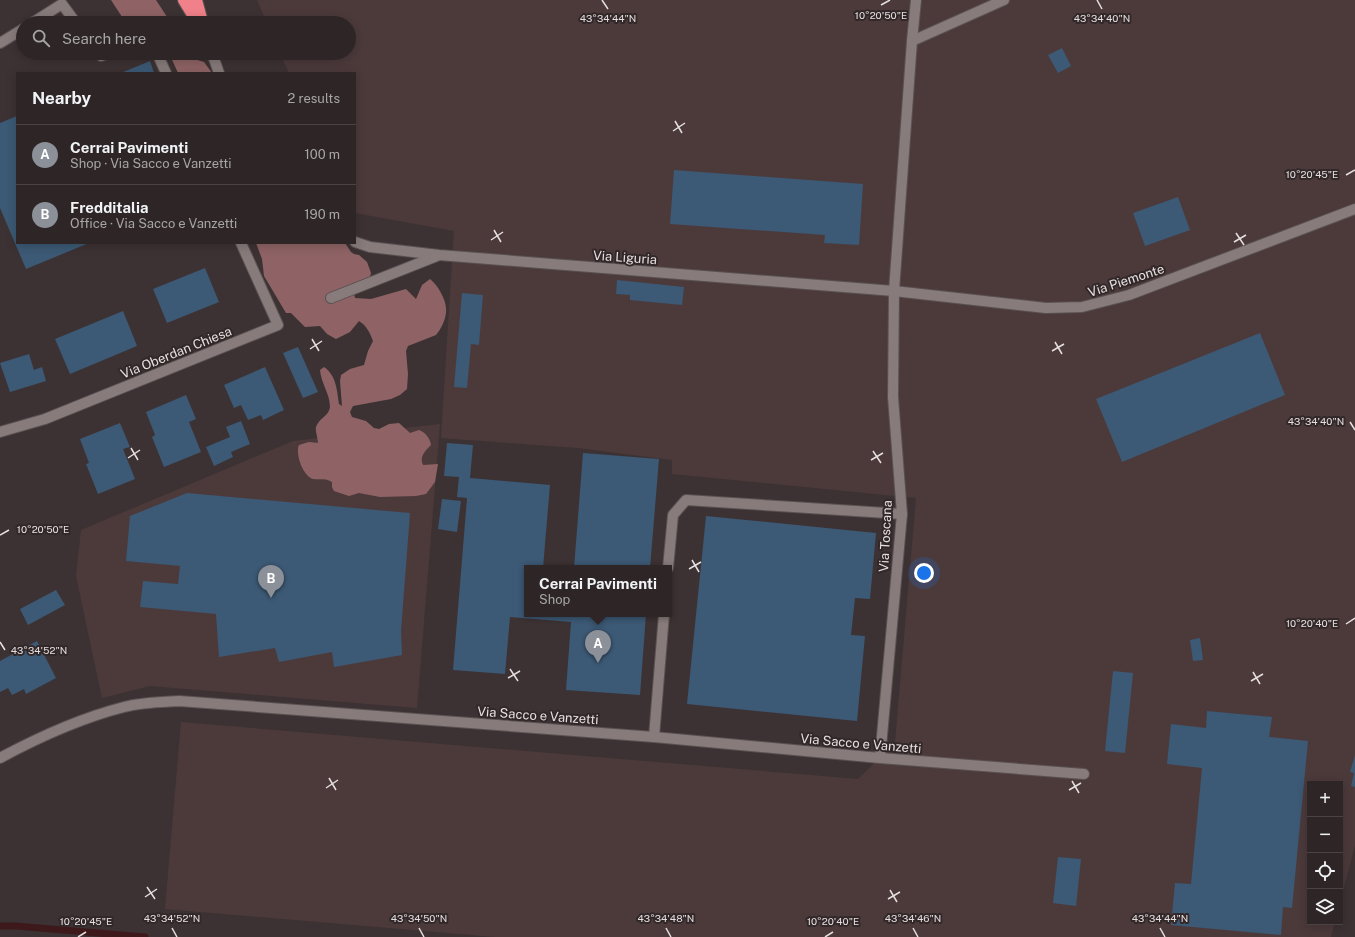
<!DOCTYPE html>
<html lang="en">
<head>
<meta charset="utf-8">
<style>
  body { margin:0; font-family:"Public Sans",sans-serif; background:#3a3232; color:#f1f3f6 }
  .controls { position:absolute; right:12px; bottom:12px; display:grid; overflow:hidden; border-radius:0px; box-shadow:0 2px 10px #0003 }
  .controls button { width:36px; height:36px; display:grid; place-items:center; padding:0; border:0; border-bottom:1px solid #494343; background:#2e2626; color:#f1f3f6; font:20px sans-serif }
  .you { position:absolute; left:924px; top:573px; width:14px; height:14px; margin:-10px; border:3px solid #fff; border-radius:50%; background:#1a73e8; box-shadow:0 0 0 6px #1a73e833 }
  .badge { display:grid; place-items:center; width:26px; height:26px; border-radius:50%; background:#8c9099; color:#fff; font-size:13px; font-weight:700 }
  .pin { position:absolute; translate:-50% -33px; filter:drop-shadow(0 1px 2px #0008) }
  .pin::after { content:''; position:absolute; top:21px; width:14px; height:12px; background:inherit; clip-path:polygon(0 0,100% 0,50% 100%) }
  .popup { position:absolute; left:524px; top:565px; width:148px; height:52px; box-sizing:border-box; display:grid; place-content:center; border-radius:0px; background:#2e2626; filter:drop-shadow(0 1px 3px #0005); font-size:13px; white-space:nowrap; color:#a7a5a7 }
  .popup b { font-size:15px; color:#f1f3f6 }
  .popup::after { content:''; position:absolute; left:50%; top:100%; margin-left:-8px; border:8px solid transparent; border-top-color:#2e2626 }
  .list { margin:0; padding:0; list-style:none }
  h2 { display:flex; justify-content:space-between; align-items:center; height:52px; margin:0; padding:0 16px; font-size:17px }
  h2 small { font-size:13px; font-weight:400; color:#a7a5a7 }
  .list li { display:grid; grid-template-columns:26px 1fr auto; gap:12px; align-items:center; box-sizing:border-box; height:60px; padding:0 16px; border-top:1px solid #494343 }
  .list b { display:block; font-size:15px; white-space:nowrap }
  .list p { margin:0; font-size:13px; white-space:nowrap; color:#a7a5a7 }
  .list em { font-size:13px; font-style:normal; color:#a7a5a7 }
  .icon { flex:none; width:22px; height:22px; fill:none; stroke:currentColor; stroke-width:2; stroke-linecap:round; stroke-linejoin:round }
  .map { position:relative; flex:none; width:1355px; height:937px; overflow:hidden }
  .search { position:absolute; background:#2e2626; box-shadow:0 2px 10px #0003; left:16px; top:16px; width:340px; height:44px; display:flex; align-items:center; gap:10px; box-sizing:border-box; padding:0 14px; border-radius:22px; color:#a7a5a7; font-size:15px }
  .panel { position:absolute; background:#2e2626; box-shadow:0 2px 10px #0003; left:16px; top:72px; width:340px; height:172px; border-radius:0px }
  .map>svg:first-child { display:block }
  .built { fill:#4c3a3b }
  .forest { fill:#8f6365 }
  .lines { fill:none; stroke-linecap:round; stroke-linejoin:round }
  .stream { stroke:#3d191c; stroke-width:7 }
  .building { fill:#3c5975 }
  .minor-casing { stroke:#5a5152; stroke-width:12 }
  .highway-casing { stroke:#5a5152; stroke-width:14 }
  .minor { stroke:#877b7b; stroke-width:10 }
  .highway { stroke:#f08089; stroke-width:12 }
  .ticks { fill:none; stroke:#e6dfdf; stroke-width:1.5 }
  .labels { text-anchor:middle; stroke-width:4; stroke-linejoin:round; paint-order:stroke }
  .street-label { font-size:13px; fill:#e6dfdf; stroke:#322829 }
  .ticks-label { font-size:10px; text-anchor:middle; fill:#e6dfdf; stroke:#322829; stroke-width:4; stroke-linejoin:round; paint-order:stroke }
</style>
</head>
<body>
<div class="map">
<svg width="1355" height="937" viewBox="0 0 1355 937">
  <rect width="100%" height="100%" fill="#3d3233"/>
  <g class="built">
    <polygon points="257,0 1355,0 1355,845 1340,903 1340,784 1310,784 1310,922 1335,922 1331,937 495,937 165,909 181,722 858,779 895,743 916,498 672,474 672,460 578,448 441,438 454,231 355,213 355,73 289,73 280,53 349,53 349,23 267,23"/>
    <polygon points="440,424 417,708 150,686 102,698 76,576 81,530 293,441"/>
  </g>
  <g class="forest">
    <polygon points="111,0 156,0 171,23 157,23 153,20 149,20 144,23 126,23"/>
    <polygon points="169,53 189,53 194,59 204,62 212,73 178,73"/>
    <path d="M256 243H345L351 252 354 254 359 255 367 262 371 273 369 281 354 293 355 298 371 299 406 289 416 299 422 285 430 279C438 285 446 300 446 309 447 317 441 330 436 335L408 346 406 351 408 374 407 389 400 395 391 399 353 406 350 412 352 417 366 421 374 428 379 429 389 424 399 423 410 433 419 430C425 432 430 438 431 445 425 451 419 457 423 465L438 464 435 482 426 494 416 496 380 497 359 493 349 496 334 491 332 487V482C326 478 320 480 313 479 303 476 295 454 299 445L309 442 318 443C318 438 315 431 316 427 319 418 329 416 330 407 330 394 321 383 320 370L324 367C336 375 337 390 339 404L342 406 340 381 341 375 350 369 364 365 368 351 373 341C370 333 367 326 359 321L350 332 336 339 327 334 320 326 305 327 291 313H286L264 276 262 259Z"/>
  </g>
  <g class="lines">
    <polyline class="stream" points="0,926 16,926 145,937"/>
  </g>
  <g class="building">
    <polygon points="1062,48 1071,66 1058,73 1048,55"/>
    <polygon points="150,61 154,73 121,73"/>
    <polygon points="17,116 17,243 89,243 26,269 0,208 0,123"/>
    <polygon points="674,170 863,184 859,245 824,243 825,235 670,224"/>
    <polygon points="1178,197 1190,230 1145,246 1133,213"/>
    <polygon points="205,268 219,302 167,323 153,289"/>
    <polygon points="617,280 684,287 682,305 630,300 630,295 616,294"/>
    <polygon points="462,293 483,295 479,345 471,344 467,388 454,387"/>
    <polygon points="123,311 137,346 70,374 55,339"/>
    <polygon points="1260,333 1285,395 1122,462 1096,399"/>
    <polygon points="298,347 318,392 303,398 283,353"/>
    <polygon points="29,354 34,370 42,367 46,381 10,392 0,363"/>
    <polygon points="265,367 284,410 263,420 261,415 248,420 241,405 234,408 224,385"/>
    <polygon points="186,395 196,419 189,422 201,452 164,467 152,437 155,435 146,412"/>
    <polygon points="241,421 250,444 231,452 233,457 214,466 206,447 230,437 226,427"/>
    <polygon points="120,423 130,447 123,449 135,479 98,494 86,464 89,463 80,439"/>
    <polygon points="447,443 473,445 470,478 550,485 543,568 527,568 527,614 646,614 640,695 566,690 571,622 510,617 505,674 453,670 467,498 457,497 459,477 444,476"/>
    <polygon points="583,453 659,459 650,568 574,568"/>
    <polygon points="187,493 410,513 401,631 402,655 334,667 332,652 279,662 275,648 219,657 216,614 140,607 143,581 178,584 180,566 126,561 130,516"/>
    <polygon points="442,499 461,501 457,532 438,529"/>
    <polygon points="706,516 876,533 870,599 855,598 851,635 865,636 857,721 687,704"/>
    <polygon points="56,590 65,605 28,625 20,609"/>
    <polygon points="1200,638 1203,660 1193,661 1190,640"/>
    <polygon points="37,641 56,678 26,694 24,689 12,695 8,688 0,692 0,661"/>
    <polygon points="1113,671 1133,673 1125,753 1105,751"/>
    <polygon points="1207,711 1272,717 1269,737 1308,741 1292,908 1283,907 1281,935 1171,925 1175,883 1191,884 1202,768 1167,764 1171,724 1206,728"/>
    <polygon points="1355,755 1355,787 1351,786 1354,773 1350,772"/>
    <polygon points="1058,857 1081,859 1076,906 1053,903"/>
  </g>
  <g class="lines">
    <g class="minor-casing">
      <g id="minor">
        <polyline points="32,23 62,4 76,23"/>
        <polyline points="912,41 1004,0"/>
        <polyline points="0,43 23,29"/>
        <polyline points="99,53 101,56 109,53"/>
        <polyline points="157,53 166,73"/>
        <polyline points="212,53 219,73"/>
        <polyline points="355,242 370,247 439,255 894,291 1046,308 1082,307 1129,295 1355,209"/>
        <polyline points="331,298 437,256"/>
        <polyline points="0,432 45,419 278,325 241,243"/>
        <polyline points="668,568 673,515 686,500 902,514"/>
        <polyline points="654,737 664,614"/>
        <path d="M0 758C39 737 81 718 124 707 142 702 160 702 179 701L654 737 880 758 1084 774"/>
        <polyline points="880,758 902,514 893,397 894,291 912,41 916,0"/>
      </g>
    </g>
    <g class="highway-casing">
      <g id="highway">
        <polyline points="184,0 198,23"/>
        <polyline points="196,0 202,22"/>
      </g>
    </g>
    <use href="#minor" class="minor"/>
    <use href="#highway" class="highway"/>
  </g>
  <path class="ticks" d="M602 0 608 9M1097 0 1102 9M881 5 890 0M675 121 682 133M673 131 685 123M1346 175 1355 170M494 230 501 242M1236 233 1244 245M491 240 503 232M1234 242 1246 235M312 339 319 351M1055 342 1062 354M310 349 322 341M1052 351 1064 344M1350 422 1355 430M131 448 138 460M873 451 881 463M128 458 140 450M871 460 883 453M0 535 9 530M692 560 699 572M689 569 701 562M1346 624 1355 618M0 642 5 650M510 669 518 681M1253 672 1260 684M508 678 520 671M1251 681 1263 674M329 778 336 790M1072 781 1079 793M326 788 338 780M1069 790 1081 783M147 887 155 899M890 890 897 902M145 897 157 889M888 899 900 892M172 928 177 937M419 928 424 937M666 928 671 937M913 928 918 937M1160 928 1165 937M78 937 86 932M825 937 833 932"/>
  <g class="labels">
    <g class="street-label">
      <text transform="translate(625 257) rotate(4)" y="5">Via Liguria</text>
      <text transform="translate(1126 280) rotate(-18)" y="5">Via Piemonte</text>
      <text transform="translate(176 352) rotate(-22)" y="5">Via Oberdan Chiesa</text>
      <text transform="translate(885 536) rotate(-87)" y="5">Via Toscana</text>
      <text transform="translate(538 715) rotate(4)" y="5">Via Sacco e Vanzetti</text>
      <text transform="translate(861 743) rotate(5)" y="5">Via Sacco e Vanzetti</text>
    </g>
  </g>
  <g class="ticks-label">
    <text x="881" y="19">10°20'50"E</text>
    <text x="608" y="22">43°34'44"N</text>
    <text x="1102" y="22">43°34'40"N</text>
    <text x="1312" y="178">10°20'45"E</text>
    <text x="1316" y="425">43°34'40"N</text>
    <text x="43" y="533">10°20'50"E</text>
    <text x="1312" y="627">10°20'40"E</text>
    <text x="39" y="654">43°34'52"N</text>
    <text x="172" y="922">43°34'52"N</text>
    <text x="419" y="922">43°34'50"N</text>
    <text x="666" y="922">43°34'48"N</text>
    <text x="913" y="922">43°34'46"N</text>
    <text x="1160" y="922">43°34'44"N</text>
    <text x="86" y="925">10°20'45"E</text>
    <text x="833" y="925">10°20'40"E</text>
  </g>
</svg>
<div class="controls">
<button>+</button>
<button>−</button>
<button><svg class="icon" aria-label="locate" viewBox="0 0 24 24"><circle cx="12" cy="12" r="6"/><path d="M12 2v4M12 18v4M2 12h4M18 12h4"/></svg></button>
<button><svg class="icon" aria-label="layers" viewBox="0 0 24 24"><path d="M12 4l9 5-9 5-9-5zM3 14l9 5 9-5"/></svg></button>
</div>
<div class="you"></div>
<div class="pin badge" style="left:598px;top:663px">A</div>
<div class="popup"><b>Cerrai Pavimenti</b>Shop</div>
<div class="pin badge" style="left:271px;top:598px">B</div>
<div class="search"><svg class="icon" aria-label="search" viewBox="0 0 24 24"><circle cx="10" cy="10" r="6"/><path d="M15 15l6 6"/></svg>Search here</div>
<section class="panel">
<h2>Nearby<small>2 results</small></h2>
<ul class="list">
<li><span class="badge">A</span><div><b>Cerrai Pavimenti</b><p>Shop · Via Sacco e Vanzetti</p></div><em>100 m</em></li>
<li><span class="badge">B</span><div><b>Fredditalia</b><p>Office · Via Sacco e Vanzetti</p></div><em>190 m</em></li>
</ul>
</section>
</div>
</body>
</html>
